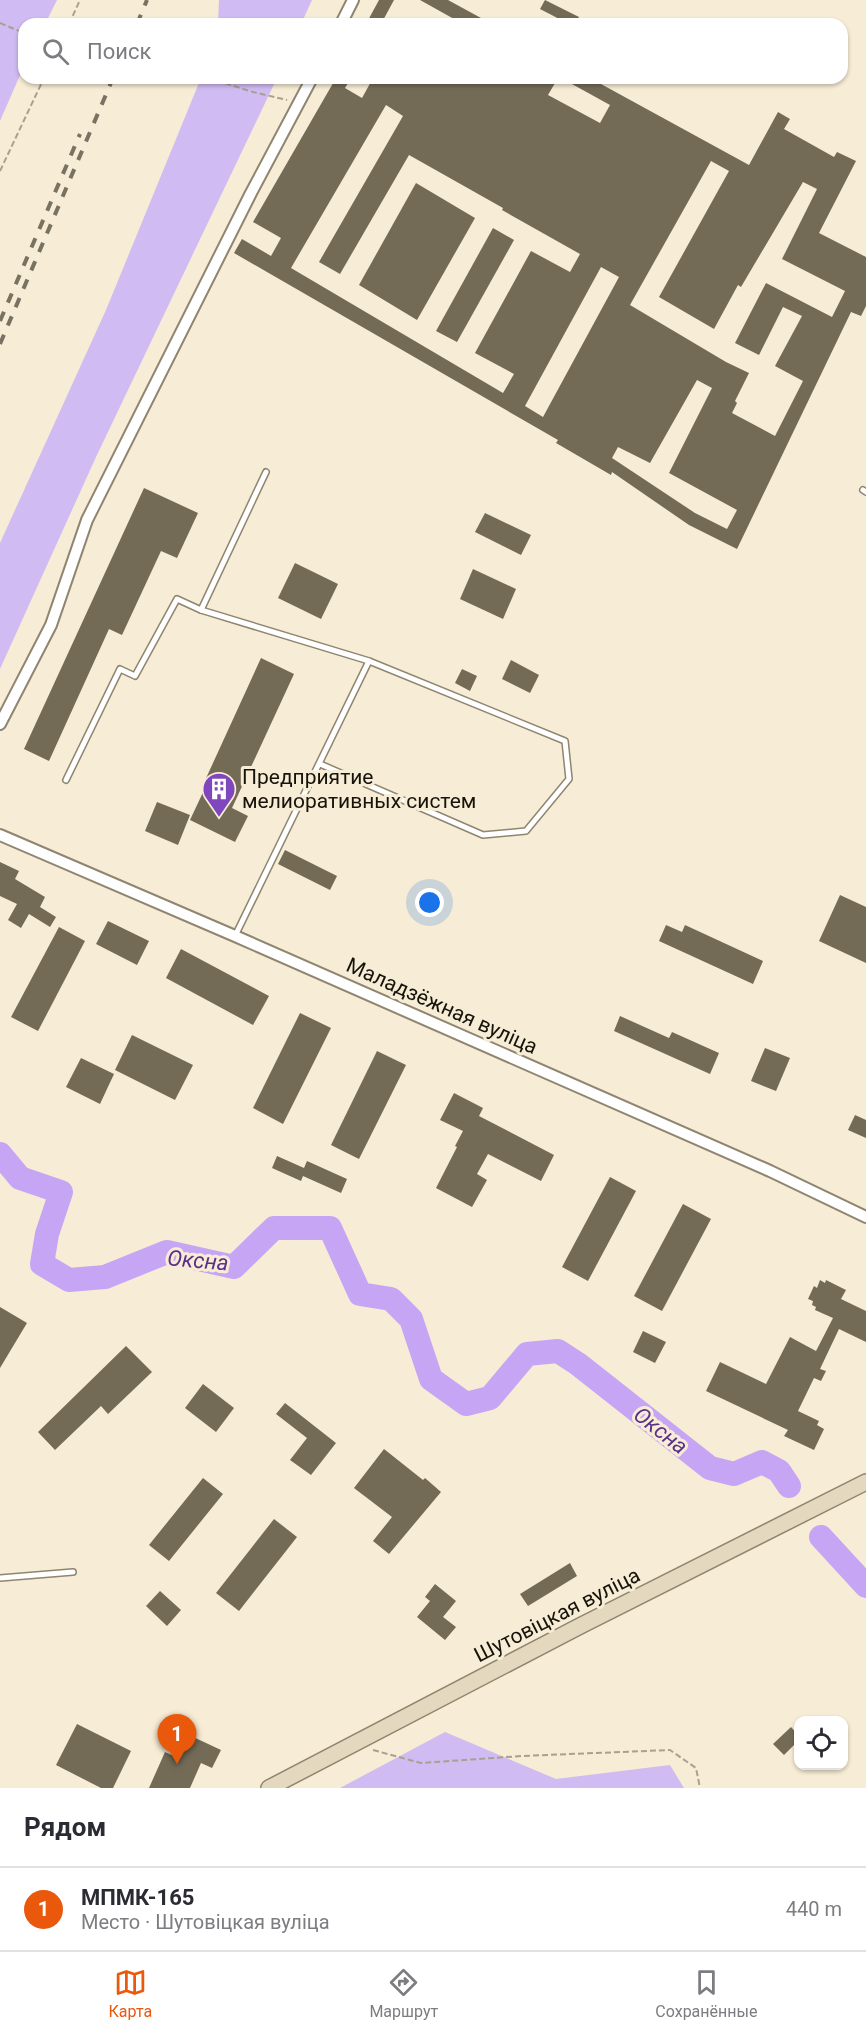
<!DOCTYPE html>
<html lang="ru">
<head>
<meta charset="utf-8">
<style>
  body { margin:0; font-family:Roboto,sans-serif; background:#f7f7f7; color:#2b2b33 }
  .controls { position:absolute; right:18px; bottom:18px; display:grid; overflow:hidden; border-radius:12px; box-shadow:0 2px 4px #0004 }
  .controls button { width:54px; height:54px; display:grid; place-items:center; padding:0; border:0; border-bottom:2px solid #e1e1e2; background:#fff; color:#2b2b33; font:30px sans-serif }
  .you { position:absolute; left:430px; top:903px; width:21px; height:21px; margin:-15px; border:4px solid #fff; border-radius:50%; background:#1a73e8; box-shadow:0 0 0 9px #1a73e833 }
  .badge { display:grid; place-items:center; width:39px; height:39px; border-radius:50%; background:#ea580c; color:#fff; font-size:20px; font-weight:700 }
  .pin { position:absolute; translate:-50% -50px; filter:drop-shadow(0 2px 3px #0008) }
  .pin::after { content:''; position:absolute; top:32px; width:21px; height:18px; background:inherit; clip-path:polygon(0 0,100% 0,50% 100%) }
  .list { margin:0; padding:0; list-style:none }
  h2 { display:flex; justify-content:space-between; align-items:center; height:78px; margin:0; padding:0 24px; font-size:26px }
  h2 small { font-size:20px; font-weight:400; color:#7c7c81 }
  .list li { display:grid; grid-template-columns:39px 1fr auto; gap:18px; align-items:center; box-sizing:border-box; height:84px; padding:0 24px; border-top:2px solid #e1e1e2 }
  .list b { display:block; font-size:22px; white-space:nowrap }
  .list p { margin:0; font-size:20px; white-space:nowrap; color:#7c7c81 }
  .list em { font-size:20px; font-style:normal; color:#7c7c81 }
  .icon { flex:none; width:33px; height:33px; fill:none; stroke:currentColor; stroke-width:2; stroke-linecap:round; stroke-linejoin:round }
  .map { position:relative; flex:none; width:866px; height:1788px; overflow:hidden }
  .search { position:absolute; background:#fff; box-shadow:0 2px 4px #0004; left:18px; right:18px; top:18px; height:66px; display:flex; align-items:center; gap:15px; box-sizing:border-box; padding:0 21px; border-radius:18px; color:#7c7c81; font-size:22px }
  .sheet { height:162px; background:#fff }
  nav { display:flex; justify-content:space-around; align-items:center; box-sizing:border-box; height:84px; border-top:2px solid #e1e1e2; background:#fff; font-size:16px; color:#7c7c81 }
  nav a { display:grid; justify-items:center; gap:3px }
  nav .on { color:#ea580c }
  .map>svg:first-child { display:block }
  .green { fill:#d0bbf2 }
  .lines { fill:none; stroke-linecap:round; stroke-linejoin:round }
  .river { stroke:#c6a6f4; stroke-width:24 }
  .building { fill:#746b57; fill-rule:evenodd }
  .service-casing { stroke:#8f8570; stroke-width:8 }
  .minor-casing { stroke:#8f8570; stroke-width:14 }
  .secondary-casing { stroke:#8f8570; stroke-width:18 }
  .path { stroke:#a9a18f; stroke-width:2; stroke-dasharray:6 3; stroke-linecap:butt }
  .service { stroke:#fff; stroke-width:5 }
  .minor { stroke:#fff; stroke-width:10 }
  .secondary { stroke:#e4d9be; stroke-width:15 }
  .rail { stroke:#787263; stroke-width:4; stroke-dasharray:10 10; stroke-linecap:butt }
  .labels { text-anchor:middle; stroke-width:6; stroke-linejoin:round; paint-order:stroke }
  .poi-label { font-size:21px; fill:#16130b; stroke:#f7ecd5; text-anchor:start }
  .street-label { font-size:21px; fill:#16130b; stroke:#f7ecd5 }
  .water-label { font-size:22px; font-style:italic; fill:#5a2f88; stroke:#f7ecd5 }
</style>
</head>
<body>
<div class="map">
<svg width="866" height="1788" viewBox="0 0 866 1788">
  <rect width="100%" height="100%" fill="#f7ecd5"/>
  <g class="green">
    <polygon points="0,0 57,0 45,24 24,24 24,66 0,121"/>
    <polygon points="219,0 312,0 301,24 218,24"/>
    <polygon points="201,78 277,78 96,457 0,669 0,543 106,310"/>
    <polygon points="445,1732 556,1779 670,1765 684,1788 340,1788"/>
  </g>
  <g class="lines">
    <g class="river">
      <polyline points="0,1154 20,1178 61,1192 47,1234 42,1264 69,1280 105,1277 167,1252 234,1267 274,1228 330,1228 360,1294 391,1299 411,1319 431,1379 466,1404 490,1398 527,1354 558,1351 578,1364 710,1468 734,1474 762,1462 779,1471 789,1486"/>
      <polyline points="821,1537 866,1586"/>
    </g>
  </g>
  <g class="building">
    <polygon points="379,0 394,0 381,24 366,24"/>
    <polygon points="420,0 448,0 492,24 463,24"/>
    <polygon points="545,0 579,17 575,24 569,24 540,9"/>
    <path d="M336 78H351L345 88 362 98 373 78H558L548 95 600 123 610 105 561 78H590L749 165 778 112 790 119 784 129 834 157 837 152 856 161 819 233 866 257V306L861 316 851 312 737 549 689 525 612 472 611 475 556 443 558 440 234 253 242 239 271 256 281 238 253 222ZM386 105 403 116 319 262 340 274 409 155 503 208 502 210 580 254 570 272 531 251 475 353 514 374 503 393 291 268ZM711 161 729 171 659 297 714 329 738 285 741 287 803 182 817 189 782 259 845 291 832 317 766 283 735 343 759 355 783 307 802 316 775 366 803 381 775 436 732 413 737 403 735 401 749 373 726 362 630 305ZM601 267 619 277 543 417 525 406ZM697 380 712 388 669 473 737 510 727 529 695 513 612 458 618 447 650 463Z"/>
    <polygon points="416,183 475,218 417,320 359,285"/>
    <polygon points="493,228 514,240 457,342 436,331"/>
    <polygon points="144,488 198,513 177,558 161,551 122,635 109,629 49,761 24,749"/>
    <polygon points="485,513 531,535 521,555 475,532"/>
    <polygon points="295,563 338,584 321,619 278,598"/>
    <polygon points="473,569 516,589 503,619 460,599"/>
    <polygon points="261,658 294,674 232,808 248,816 235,842 190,820 205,788 202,787"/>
    <polygon points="511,660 539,675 530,693 502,679"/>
    <polygon points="462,669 477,676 470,691 455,683"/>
    <polygon points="157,802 190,815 178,845 145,831"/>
    <polygon points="285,850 337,876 330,890 278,864"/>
    <polygon points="0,862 19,871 15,879 45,897 40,907 56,917 50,927 29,914 21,928 8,920 17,904 0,896"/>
    <polygon points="840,895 866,907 866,963 819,941"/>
    <polygon points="108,921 149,941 137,965 96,944"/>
    <polygon points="666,925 682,932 685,925 763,961 753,984 659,941"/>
    <polygon points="59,927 85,941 38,1031 11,1017"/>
    <polygon points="181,949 269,996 253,1025 166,978"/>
    <polygon points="300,1013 331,1028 283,1124 253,1108"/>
    <polygon points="620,1016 669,1038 672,1032 719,1053 710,1074 614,1031"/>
    <polygon points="132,1035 193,1065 175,1100 115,1070"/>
    <polygon points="765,1048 790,1058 776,1091 751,1081"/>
    <polygon points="377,1051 406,1065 359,1159 331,1145"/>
    <polygon points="81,1058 114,1074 100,1104 66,1087"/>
    <polygon points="454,1093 483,1108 479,1116 554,1155 541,1181 488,1154 477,1174 487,1180 472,1207 436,1188 457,1147 455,1146 463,1131 440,1120"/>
    <polygon points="855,1115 866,1120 866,1138 848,1130"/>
    <polygon points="277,1156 304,1168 307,1161 347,1179 341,1193 303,1176 301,1181 272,1168"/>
    <polygon points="610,1177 636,1191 588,1281 562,1267"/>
    <polygon points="683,1204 711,1219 662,1311 634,1296"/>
    <polygon points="820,1280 825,1283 826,1280 846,1290 841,1299 866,1311 866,1342 839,1329 820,1369 826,1371 821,1381 814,1378 798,1411 819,1421 817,1425 824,1429 814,1450 784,1436 788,1430 706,1391 720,1362 766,1384 790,1337 816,1351 833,1318 815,1310 816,1307 812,1305 813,1301 808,1299 814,1286 817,1288"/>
    <polygon points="0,1307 27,1323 0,1368"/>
    <polygon points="643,1331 666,1342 655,1363 633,1352"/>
    <polygon points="126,1346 152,1372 108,1414 101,1406 55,1450 38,1432"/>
    <polygon points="203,1384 234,1408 216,1432 185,1408"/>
    <polygon points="285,1403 336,1443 311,1475 290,1460 307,1438 276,1414"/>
    <polygon points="384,1449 423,1480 425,1478 441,1492 389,1554 373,1541 392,1517 354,1488"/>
    <polygon points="203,1478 223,1494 169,1561 149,1545"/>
    <polygon points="274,1519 297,1537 239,1611 216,1593"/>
    <polygon points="570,1563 577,1576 528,1606 520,1594"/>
    <polygon points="435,1584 456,1601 443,1617 456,1627 445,1640 417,1617 430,1601 425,1597"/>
    <polygon points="160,1591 181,1610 167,1626 146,1606"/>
    <polygon points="77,1724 131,1751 113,1788 101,1788 56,1765"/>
    <polygon points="791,1727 798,1735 798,1741 784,1755 773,1744"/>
    <polygon points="189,1735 221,1750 212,1768 201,1763 190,1788 149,1788 165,1752 178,1758"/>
  </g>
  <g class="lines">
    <g class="service-casing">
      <g id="service">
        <polyline points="863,490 866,492"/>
        <polyline points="201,610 266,472"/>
        <polyline points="66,780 120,669 135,676 177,599 201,610 369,661"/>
        <polyline points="235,936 369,661 565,741 569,779 526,831 483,835 320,764"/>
        <polyline points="0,1578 73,1572"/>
      </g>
    </g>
    <g class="minor-casing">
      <g id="minor">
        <polyline points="341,24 353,0"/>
        <polyline points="0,724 51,625 87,520 251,193 312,78"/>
        <polyline points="0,835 235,936 770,1171 866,1217"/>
      </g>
    </g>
    <g class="secondary-casing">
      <polyline id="secondary" points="269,1788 580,1626 866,1482"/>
    </g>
    <g class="path">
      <polyline points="0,23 24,33"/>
      <polyline points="69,24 80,0"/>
      <polyline points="156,78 163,80 179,78"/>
      <polyline points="208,78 253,92 287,100"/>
      <polyline points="0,171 44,78"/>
      <polyline points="373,1750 421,1763 522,1756 670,1750 696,1768 700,1788"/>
    </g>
    <use href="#service" class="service"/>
    <use href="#minor" class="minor"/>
    <use href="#secondary" class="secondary"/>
    <g class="rail">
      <polyline points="137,24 147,0"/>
      <polyline points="0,321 80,134"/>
      <polyline points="0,344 113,78"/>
    </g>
  </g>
  <defs>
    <g id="building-pin" transform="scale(1.725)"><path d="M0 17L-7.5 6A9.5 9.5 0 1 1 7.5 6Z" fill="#7f46bd" stroke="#f7ecd5"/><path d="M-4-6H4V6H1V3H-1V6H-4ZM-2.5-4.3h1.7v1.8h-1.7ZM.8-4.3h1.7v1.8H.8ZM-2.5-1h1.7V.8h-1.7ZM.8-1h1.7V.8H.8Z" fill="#fff"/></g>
  </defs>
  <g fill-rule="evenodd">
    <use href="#building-pin" x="219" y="789"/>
  </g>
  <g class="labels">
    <g class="poi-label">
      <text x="242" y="784">Предприятие<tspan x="242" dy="24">мелиоративных систем</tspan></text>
    </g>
    <g class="street-label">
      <text transform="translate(442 1006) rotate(24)" y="7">Маладзёжная вуліца</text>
      <text transform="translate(557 1615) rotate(-27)" y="7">Шутовіцкая вуліца</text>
    </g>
    <g class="water-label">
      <text transform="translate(198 1260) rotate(5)" y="8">Оксна</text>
      <text transform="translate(661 1430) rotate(38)" y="8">Оксна</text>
    </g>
  </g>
</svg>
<div class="controls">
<button><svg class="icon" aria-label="locate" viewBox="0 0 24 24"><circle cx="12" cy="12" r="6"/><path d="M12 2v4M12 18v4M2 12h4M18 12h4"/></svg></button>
</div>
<div class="you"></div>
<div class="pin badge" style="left:177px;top:1764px">1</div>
<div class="search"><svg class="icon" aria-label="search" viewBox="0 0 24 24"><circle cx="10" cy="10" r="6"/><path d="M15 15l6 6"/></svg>Поиск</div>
</div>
<section class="sheet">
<h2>Рядом<small></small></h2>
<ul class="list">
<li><span class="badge">1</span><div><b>МПМК-165</b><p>Место · Шутовіцкая вуліца</p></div><em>440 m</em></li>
</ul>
</section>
<nav>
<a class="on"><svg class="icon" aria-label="map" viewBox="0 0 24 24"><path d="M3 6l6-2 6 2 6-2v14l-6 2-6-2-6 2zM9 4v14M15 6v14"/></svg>Карта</a>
<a><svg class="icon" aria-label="directions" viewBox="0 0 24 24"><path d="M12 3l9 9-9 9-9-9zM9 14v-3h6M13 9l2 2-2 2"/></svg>Маршрут</a>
<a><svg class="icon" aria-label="saved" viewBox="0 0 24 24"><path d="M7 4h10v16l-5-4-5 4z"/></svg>Сохранённые</a>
</nav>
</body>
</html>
